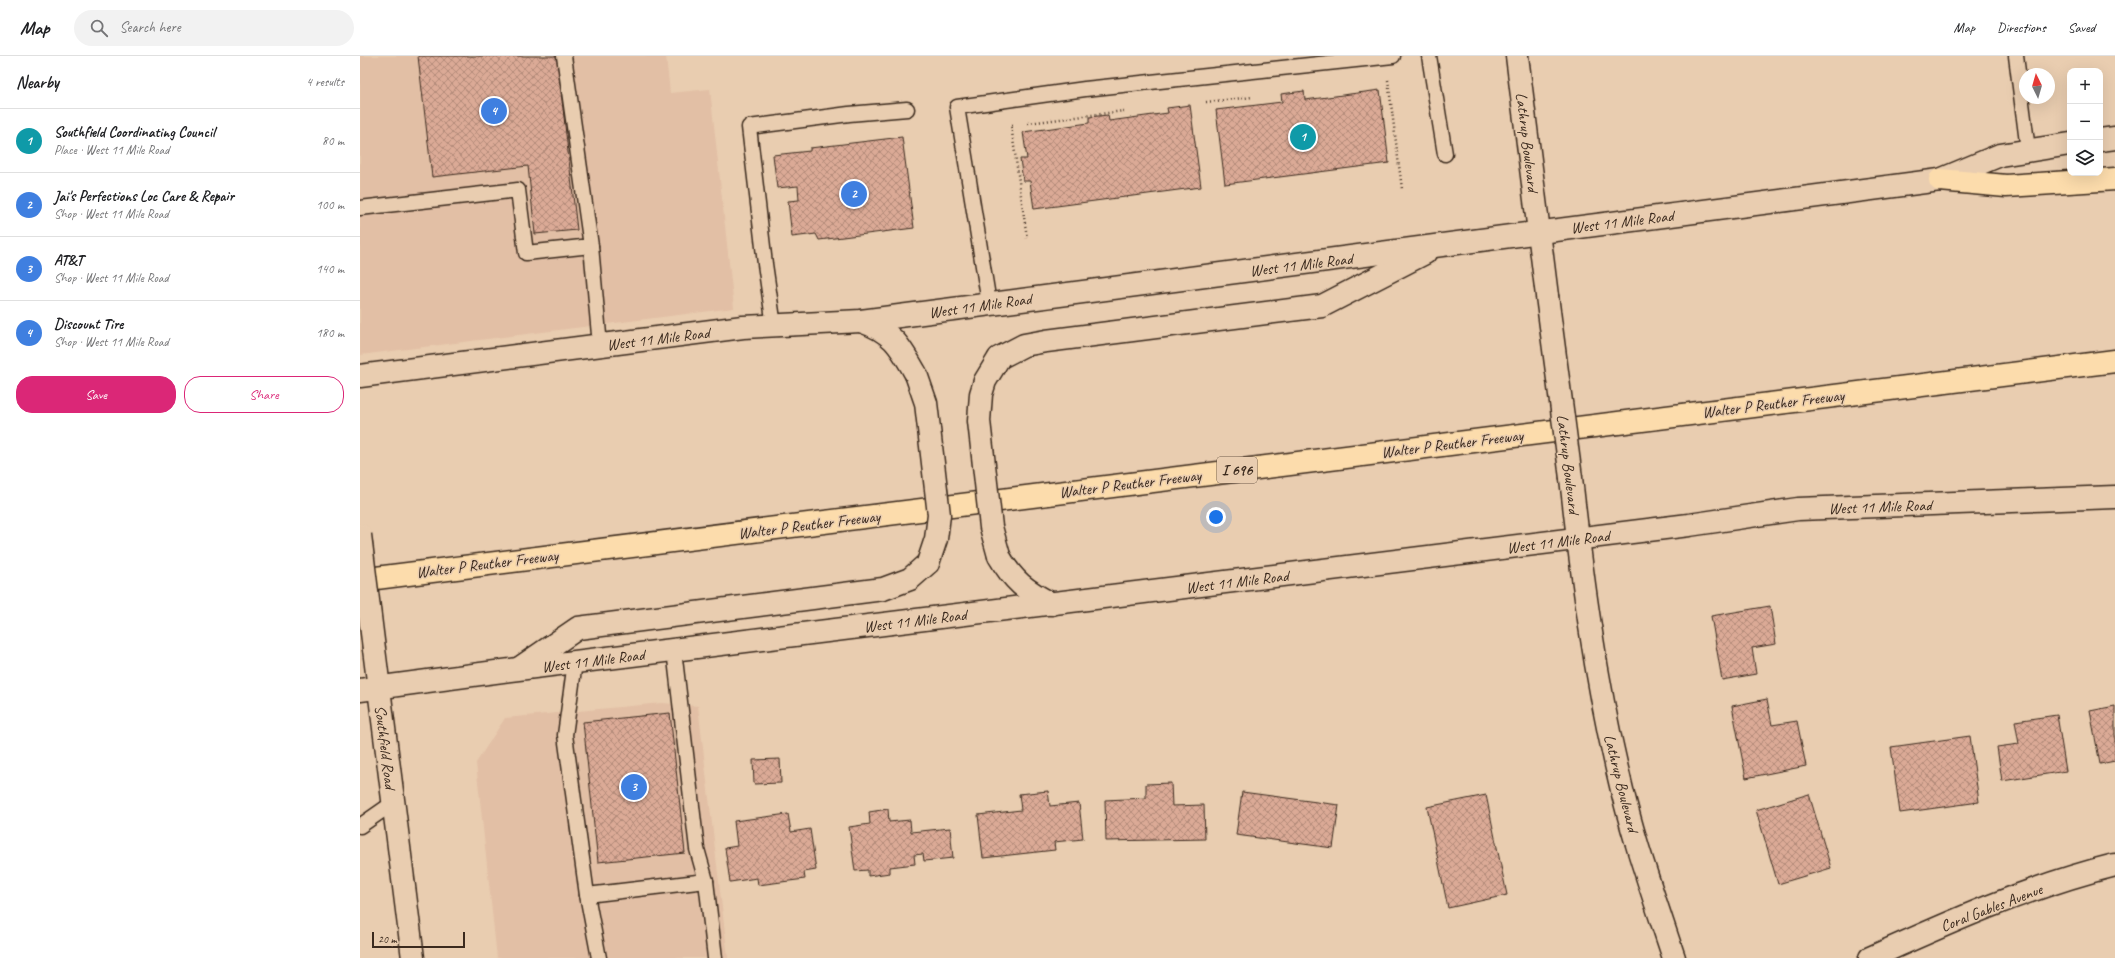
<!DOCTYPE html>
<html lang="en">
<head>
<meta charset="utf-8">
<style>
  body { margin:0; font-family:Caveat,sans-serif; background:#f2f2f2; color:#202124 }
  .controls { position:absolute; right:12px; top:12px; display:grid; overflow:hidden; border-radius:8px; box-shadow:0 4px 16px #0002 }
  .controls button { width:36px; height:36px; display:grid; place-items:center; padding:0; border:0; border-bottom:1px solid #e0e0e0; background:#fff; color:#202124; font:20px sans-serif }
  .compass { position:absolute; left:1659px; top:12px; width:36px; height:36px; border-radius:50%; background:#fff; box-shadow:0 4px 16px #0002; rotate:355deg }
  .scale { position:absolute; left:12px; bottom:10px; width:93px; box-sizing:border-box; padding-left:4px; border:2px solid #3b2a1e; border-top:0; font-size:11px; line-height:14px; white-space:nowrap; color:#3b2a1e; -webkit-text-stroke:3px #e9cdb0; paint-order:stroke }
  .you { position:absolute; left:856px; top:461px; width:14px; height:14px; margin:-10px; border:3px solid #fff; border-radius:50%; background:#1a73e8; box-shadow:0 0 0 6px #1a73e833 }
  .badge { display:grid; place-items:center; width:26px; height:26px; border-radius:50%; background:#db2777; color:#fff; font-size:13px; font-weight:700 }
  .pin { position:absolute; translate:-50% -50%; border:2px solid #fff; box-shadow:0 1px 4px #0006 }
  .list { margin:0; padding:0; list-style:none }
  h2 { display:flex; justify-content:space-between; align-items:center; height:52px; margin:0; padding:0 16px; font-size:17px }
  h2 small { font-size:13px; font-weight:400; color:#757577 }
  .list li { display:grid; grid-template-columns:26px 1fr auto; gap:12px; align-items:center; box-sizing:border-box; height:64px; padding:0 16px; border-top:1px solid #e0e0e0 }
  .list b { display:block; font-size:15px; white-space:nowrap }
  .list p { margin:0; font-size:13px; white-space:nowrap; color:#757577 }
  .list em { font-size:13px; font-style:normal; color:#757577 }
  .actions { display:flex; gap:8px; padding:12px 16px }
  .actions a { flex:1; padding:9px 0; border:1px solid #db2777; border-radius:16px; text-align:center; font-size:14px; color:#db2777 }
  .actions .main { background:#db2777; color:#fff }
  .icon { flex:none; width:22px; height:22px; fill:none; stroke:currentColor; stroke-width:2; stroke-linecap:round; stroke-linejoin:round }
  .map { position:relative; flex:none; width:1755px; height:902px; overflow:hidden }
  header { display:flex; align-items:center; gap:24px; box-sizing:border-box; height:56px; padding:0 20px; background:#fff; border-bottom:1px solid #e0e0e0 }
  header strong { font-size:19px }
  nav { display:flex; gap:22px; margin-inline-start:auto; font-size:14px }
  .search { width:280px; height:36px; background:#f2f2f2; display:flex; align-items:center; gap:10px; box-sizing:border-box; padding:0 14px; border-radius:22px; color:#757577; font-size:15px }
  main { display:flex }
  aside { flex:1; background:#fff }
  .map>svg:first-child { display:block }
  .built { fill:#e2bfa5 }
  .building { fill:url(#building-cross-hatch); stroke:#3b2a1e }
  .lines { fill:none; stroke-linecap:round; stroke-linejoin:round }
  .service-casing { stroke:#3b2a1e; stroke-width:17 }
  .minor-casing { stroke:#3b2a1e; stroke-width:25 }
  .secondary-casing { stroke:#3b2a1e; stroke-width:25 }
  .motorway-casing { stroke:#3b2a1e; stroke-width:25 }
  .path { stroke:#3b2a1e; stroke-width:2.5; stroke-dasharray:1 3; stroke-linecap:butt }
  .service { stroke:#e9cdb0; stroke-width:14 }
  .minor { stroke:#e9cdb0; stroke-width:22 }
  .secondary { stroke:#e9cdb0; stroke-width:22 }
  .motorway { stroke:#fcdcac; stroke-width:22 }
  .minor-bridge-casing { stroke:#3b2a1e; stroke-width:25; stroke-linecap:butt }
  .secondary-bridge-casing { stroke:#3b2a1e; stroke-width:25; stroke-linecap:butt }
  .minor-bridge { stroke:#e9cdb0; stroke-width:22 }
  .secondary-bridge { stroke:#e9cdb0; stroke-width:22 }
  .labels { text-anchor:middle; stroke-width:3; stroke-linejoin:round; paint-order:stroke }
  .shield { fill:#e9cdb0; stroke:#6f5b4a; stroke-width:1 }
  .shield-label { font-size:15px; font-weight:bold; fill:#3b2a1e }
  .street-label { font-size:16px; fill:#3b2a1e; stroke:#e9cdb0 }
</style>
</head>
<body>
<header>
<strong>Map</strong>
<div class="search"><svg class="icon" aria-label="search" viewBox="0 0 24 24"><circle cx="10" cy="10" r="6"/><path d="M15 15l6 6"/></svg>Search here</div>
<nav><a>Map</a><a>Directions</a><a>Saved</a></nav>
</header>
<main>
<aside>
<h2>Nearby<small>4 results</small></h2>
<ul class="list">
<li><span class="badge" style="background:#0f9aa8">1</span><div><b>Southfield Coordinating Council</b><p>Place · West 11 Mile Road</p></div><em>80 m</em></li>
<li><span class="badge" style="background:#3f7fe0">2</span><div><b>Jai's Perfections Loc Care &amp; Repair</b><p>Shop · West 11 Mile Road</p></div><em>100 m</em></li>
<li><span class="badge" style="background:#3f7fe0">3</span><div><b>AT&amp;T</b><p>Shop · West 11 Mile Road</p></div><em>140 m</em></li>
<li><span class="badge" style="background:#3f7fe0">4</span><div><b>Discount Tire</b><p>Shop · West 11 Mile Road</p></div><em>180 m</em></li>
</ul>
<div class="actions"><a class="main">Save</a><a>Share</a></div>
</aside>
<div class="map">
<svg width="1755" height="902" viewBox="0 0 1755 902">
  <defs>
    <pattern id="building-cross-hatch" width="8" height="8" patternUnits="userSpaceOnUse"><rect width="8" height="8" fill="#dbaa96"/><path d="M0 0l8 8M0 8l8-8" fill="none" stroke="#b38b7a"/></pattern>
  </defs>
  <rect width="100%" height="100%" fill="#e9cdb0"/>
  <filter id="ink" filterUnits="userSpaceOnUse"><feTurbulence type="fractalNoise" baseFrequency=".025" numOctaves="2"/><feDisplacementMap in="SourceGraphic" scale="8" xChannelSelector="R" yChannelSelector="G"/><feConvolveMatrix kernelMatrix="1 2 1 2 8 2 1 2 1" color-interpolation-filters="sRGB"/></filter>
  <g filter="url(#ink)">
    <g class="built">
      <polygon points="0,0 306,0 310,37 350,33 374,252 0,299"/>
      <polygon points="302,647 338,650 368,902 137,902 116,707 145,662"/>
    </g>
    <g class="building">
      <polygon points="58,0 197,0 217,174 175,178 168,110 72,121"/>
      <polygon points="1020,34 1029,107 865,128 856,54 922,46 921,38 944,35 945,44"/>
      <polygon points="830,49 841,131 674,153 670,125 663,125 660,103 667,103 663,76 729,67 729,61 748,59 749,65 808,57 807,52"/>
      <polygon points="542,81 554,172 459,184 456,178 432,181 428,145 439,144 438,130 417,132 413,99 450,95 450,92"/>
      <polygon points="1410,550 1416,588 1392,592 1396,618 1362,624 1351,560"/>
      <polygon points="1407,643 1412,669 1437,665 1446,710 1386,722 1372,650"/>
      <polygon points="1755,650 1755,705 1740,708 1730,655"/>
      <polygon points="310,657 325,797 238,806 223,666"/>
      <polygon points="1697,659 1706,715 1642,725 1637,691 1659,688 1655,665"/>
      <polygon points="1610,680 1619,746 1540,757 1531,691"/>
      <polygon points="420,703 421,727 394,728 393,704"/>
      <polygon points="811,727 812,750 844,749 845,783 746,785 745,744 786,742 786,728"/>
      <polygon points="688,735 690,750 719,747 723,783 694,786 695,794 623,802 618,759 661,754 659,738"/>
      <polygon points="882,736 979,749 973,792 876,779"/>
      <polygon points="1449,738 1471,812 1418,828 1396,754"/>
      <polygon points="1126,739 1147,839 1088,852 1067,751"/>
      <polygon points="528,753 529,766 550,764 551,776 590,772 593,802 564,805 563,798 554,799 555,808 530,811 530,817 508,820 508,814 495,815 489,771 510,768 509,756"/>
      <polygon points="428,758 431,776 450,773 456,814 444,816 445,823 398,829 397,822 370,826 365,792 377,790 374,765"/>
    </g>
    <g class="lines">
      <g class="service-casing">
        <g id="service">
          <polyline points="1069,0 1085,98"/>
          <polyline points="1656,0 1668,94"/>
          <polyline points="0,152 158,134 166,197 231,190 204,0"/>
          <polyline points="231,190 240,290"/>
          <polyline points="629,247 597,51 725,33 1033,0"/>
          <polyline points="414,270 405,208 389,71 489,58 547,53"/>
          <polyline points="215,606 205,679 227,839 239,902"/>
          <polyline points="0,770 33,747"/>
          <polyline points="346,825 355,902"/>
          <polyline points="227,839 346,825 337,793 314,594"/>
        </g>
      </g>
      <g class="minor-casing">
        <g id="minor">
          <polyline points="1157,0 1187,240"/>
          <path d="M1211 422C1222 521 1235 620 1258 717 1272 780 1294 841 1314 902"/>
          <path d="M1510 902C1590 866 1670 830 1755 809"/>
        </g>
      </g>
      <g class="secondary-casing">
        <g id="secondary">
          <polyline points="1740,84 1755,82"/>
          <path d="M501 265C533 276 540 290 556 318"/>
          <polyline points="639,302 664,289 686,285 962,250 1065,197"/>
          <polyline points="0,320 383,271 501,265 1580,124 1640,99 1710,88"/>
          <path d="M639 500C653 525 666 535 692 548"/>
          <polyline points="14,593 53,902"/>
          <polyline points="161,611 218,572 523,533 550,523 568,507"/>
          <polyline points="0,634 158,613 1329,469 1438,453 1755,441"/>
        </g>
      </g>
      <g class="motorway-casing">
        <g id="motorway">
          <polyline points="1580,124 1646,130 1755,123"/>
          <polyline points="0,524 1755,305"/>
        </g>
      </g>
      <g class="path">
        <polyline points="1028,24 1042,133"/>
        <polyline points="846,46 893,41"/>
        <polyline points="668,67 764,55"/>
        <polyline points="653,69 651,69 667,182"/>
      </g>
      <use href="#service" class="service"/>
      <use href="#minor" class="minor"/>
      <use href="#secondary" class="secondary"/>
      <use href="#motorway" class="motorway"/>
      <g class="minor-bridge-casing">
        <polyline id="minor-bridge" points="1187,240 1211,422"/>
      </g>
      <g class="secondary-bridge-casing">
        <g id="secondary-bridge">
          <polyline points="556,318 566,347 579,459 576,483 568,507"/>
          <polyline points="0,479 14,593"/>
          <polyline points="639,500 631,471 619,365 621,338 625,325 639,302"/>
        </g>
      </g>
      <use href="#minor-bridge" class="minor-bridge"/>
      <use href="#secondary-bridge" class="secondary-bridge"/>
    </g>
  </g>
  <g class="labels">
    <rect class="shield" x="857" y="401" width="40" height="26" rx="3"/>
    <g class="shield-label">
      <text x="877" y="419">I 696</text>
    </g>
    <g class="street-label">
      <text transform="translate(1168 86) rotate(83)" y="6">Lathrup Boulevard</text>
      <text transform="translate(1262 165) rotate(-7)" y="6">West 11 Mile Road</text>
      <text transform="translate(941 208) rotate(-7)" y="6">West 11 Mile Road</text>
      <text transform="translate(620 249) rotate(-8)" y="6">West 11 Mile Road</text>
      <text transform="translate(298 282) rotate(-7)" y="6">West 11 Mile Road</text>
      <text transform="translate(1413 347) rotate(-7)" y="6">Walter P Reuther Freeway</text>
      <text transform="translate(1092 387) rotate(-7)" y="6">Walter P Reuther Freeway</text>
      <text transform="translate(1209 408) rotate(83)" y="6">Lathrup Boulevard</text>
      <text transform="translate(770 427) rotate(-7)" y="6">Walter P Reuther Freeway</text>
      <text transform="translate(1520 450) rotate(-2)" y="6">West 11 Mile Road</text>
      <text transform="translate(449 468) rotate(-7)" y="6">Walter P Reuther Freeway</text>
      <text transform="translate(1198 485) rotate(-7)" y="6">West 11 Mile Road</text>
      <text transform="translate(127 507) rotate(-7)" y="6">Walter P Reuther Freeway</text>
      <text transform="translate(877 525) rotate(-7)" y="6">West 11 Mile Road</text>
      <text transform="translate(555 564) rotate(-7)" y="6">West 11 Mile Road</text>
      <text transform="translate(233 604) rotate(-7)" y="6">West 11 Mile Road</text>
      <text transform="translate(26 691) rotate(83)" y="6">Southfield Road</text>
      <text transform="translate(1262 727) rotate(76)" y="6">Lathrup Boulevard</text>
      <text transform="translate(1631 851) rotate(-21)" y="6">Coral Gables Avenue</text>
    </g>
  </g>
</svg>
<div class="controls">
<button>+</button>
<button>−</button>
<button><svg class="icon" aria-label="layers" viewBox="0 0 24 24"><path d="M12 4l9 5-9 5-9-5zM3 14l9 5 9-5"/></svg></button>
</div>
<svg class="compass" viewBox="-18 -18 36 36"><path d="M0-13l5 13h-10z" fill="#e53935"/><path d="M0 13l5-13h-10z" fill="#757577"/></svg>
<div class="scale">20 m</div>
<div class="you"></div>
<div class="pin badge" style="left:943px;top:81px;background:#0f9aa8">1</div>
<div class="pin badge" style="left:494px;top:138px;background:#3f7fe0">2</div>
<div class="pin badge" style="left:274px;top:731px;background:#3f7fe0">3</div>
<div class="pin badge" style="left:134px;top:55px;background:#3f7fe0">4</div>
</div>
</main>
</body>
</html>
